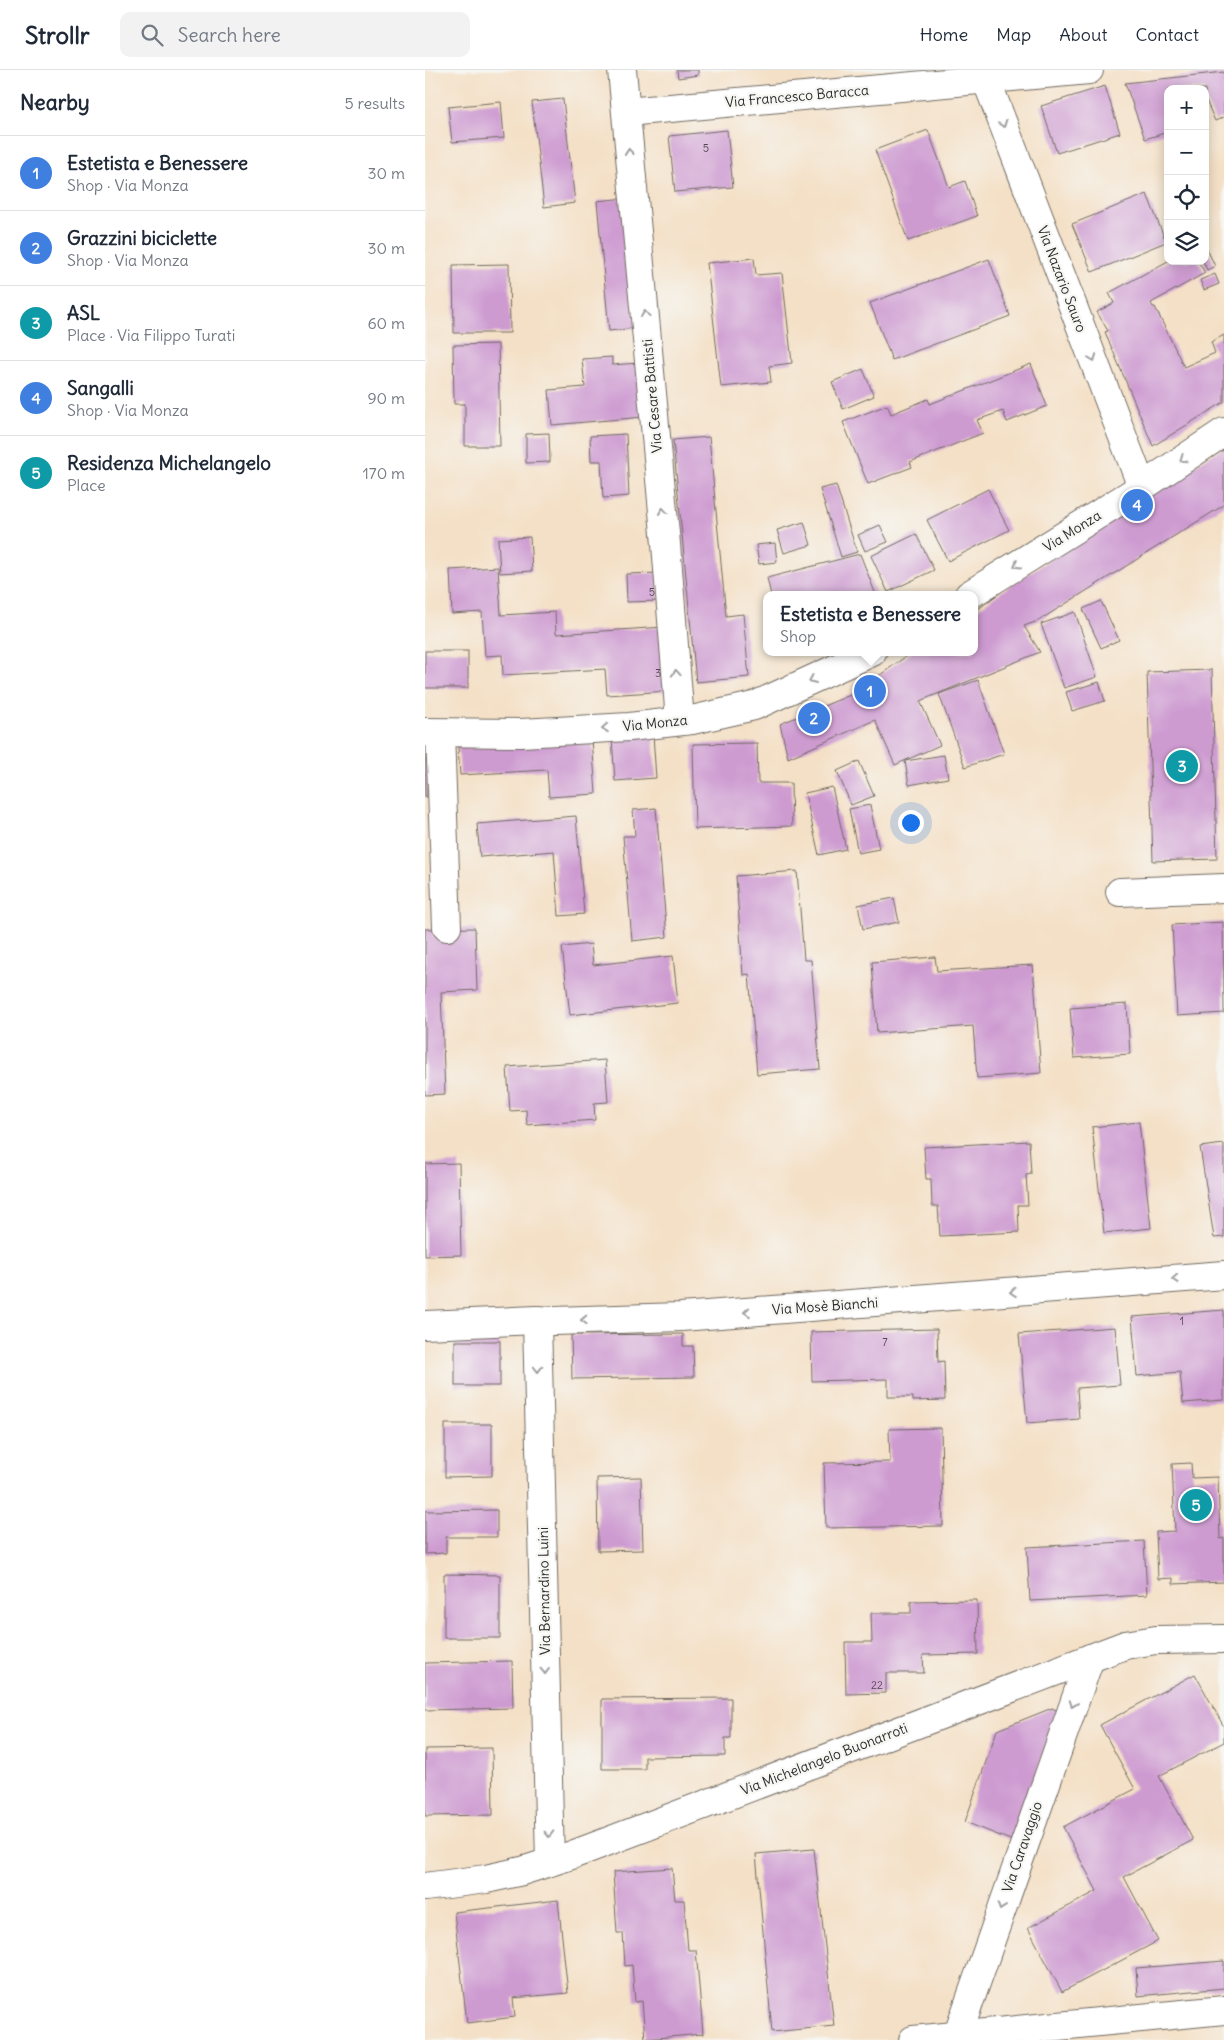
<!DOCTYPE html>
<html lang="en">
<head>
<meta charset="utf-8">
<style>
  body { margin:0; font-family:Delius,sans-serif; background:#f2f2f3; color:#1f2937 }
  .controls { position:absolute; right:15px; top:15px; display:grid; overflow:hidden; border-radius:10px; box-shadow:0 2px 12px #0003 }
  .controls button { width:45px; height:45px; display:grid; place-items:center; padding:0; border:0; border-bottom:1px solid #e0e1e3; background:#fff; color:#1f2937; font:25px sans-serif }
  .you { position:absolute; left:485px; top:752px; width:18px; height:18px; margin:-12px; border:4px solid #fff; border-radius:50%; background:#1a73e8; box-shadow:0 0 0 8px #1a73e833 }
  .badge { display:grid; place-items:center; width:32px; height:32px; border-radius:50%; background:#7c3aed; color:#fff; font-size:16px; font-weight:700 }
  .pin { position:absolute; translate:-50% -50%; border:2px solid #fff; box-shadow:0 1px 5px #0006 }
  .popup { position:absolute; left:338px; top:521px; width:215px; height:65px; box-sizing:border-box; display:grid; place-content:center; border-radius:10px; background:#fff; filter:drop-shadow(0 1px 4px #0005); font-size:16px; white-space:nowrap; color:#747a83 }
  .popup b { font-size:19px; color:#1f2937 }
  .popup::after { content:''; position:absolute; left:50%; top:100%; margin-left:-10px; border:10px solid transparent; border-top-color:#fff }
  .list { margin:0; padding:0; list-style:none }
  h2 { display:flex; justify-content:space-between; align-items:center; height:65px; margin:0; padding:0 20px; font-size:21px }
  h2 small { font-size:16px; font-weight:400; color:#747a83 }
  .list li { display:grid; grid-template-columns:32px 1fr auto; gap:15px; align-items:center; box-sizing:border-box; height:75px; padding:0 20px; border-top:1px solid #e0e1e3 }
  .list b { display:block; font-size:19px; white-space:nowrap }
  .list p { margin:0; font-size:16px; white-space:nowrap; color:#747a83 }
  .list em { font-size:16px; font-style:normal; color:#747a83 }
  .icon { flex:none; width:28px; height:28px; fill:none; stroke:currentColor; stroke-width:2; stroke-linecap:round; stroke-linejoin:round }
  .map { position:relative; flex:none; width:799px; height:1970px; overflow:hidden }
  header { display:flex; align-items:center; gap:30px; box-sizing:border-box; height:70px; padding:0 25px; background:#fff; border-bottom:1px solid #e0e1e3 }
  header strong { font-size:24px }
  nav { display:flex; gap:28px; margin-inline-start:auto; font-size:18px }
  .search { width:350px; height:45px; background:#f2f2f3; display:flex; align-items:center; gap:12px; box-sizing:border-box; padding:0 18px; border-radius:10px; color:#747a83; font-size:19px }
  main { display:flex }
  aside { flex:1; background:#fff }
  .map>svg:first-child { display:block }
  .building { fill:#ce9bd1 }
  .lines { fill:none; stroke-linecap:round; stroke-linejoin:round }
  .minor-casing { stroke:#716a61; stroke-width:30 }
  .minor { stroke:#fff; stroke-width:28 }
  .oneway { stroke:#a0a0a0 }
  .labels { text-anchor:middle; stroke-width:4.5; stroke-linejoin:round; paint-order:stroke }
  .number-label { font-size:11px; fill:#544754 }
  .street-label { font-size:14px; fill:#2b2b2b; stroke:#f6f6f2 }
</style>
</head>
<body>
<header>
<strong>Strollr</strong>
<div class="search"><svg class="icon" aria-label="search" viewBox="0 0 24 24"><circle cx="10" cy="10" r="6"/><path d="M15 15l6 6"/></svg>Search here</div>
<nav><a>Home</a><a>Map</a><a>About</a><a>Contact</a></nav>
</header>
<main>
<aside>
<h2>Nearby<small>5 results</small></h2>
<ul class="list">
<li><span class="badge" style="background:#3f7fe0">1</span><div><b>Estetista e Benessere</b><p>Shop · Via Monza</p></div><em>30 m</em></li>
<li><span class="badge" style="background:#3f7fe0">2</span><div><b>Grazzini biciclette</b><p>Shop · Via Monza</p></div><em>30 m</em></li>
<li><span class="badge" style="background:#0f9aa8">3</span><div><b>ASL</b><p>Place · Via Filippo Turati</p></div><em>60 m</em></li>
<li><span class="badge" style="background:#3f7fe0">4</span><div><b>Sangalli</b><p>Shop · Via Monza</p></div><em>90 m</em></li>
<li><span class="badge" style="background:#0f9aa8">5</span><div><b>Residenza Michelangelo</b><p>Place</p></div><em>170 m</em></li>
</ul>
</aside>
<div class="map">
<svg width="799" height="1970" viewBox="0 0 799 1970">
  <rect width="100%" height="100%" fill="#f6f6f2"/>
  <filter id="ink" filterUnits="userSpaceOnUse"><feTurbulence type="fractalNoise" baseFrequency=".02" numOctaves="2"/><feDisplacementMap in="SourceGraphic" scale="10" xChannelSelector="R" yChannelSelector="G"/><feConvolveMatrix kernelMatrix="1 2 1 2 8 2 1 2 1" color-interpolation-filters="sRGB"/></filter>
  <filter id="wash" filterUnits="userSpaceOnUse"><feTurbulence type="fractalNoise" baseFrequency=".0096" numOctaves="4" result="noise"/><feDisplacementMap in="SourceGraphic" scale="20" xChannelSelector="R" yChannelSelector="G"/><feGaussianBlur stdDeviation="1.12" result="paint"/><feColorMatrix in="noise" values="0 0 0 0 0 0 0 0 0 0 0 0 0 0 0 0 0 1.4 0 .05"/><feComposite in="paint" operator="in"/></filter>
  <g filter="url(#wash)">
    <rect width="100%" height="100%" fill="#f4e0c6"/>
    <g id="blocks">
      <g class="building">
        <polygon points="252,0 273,0 273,5 253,8"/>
        <polygon points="799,2 799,47 790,51 780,28 780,19 743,19 743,62 720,69 700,13"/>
        <polygon points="680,16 695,63 632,83 616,36"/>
        <polygon points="138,29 150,133 119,137 107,32"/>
        <polygon points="76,32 79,68 27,72 23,37"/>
        <polygon points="302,60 308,117 250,122 244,66"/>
        <polygon points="503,60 524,117 540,111 552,146 483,171 450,80"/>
        <polygon points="722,124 741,172 667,202 647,154"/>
        <polygon points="200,128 211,258 184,261 172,131"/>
        <polygon points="780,175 790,196 782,200 778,191 780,191"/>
        <polygon points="329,188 331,205 357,203 367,293 344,296 346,312 296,317 282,193"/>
        <polygon points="564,189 585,246 467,290 445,233"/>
        <polygon points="743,191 773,191 780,203 726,233 728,237 730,237 759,297 790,283 786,272 799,265 799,332 728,376 680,262 683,261 672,242 689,233 684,223"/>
        <polygon points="84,194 85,263 29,263 28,195"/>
        <polygon points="790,204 794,214 779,220 775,210"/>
        <polygon points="73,274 75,376 40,376 40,334 29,334 28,275"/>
        <polygon points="187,287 187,295 214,293 219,347 127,355 124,320 160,317 157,289"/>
        <polygon points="606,294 622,336 582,352 578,341 552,350 558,363 485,392 487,397 443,414 418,352 462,335 466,344 503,329 505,334"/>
        <polygon points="438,299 449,326 418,339 407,312"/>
        <polygon points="124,363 125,392 101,393 101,364"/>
        <polygon points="201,364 204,426 178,428 176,391 166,391 165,366"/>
        <polygon points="284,367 301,546 318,544 324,607 271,612 248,370"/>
        <polygon points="799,377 799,435 613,551 599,556 615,582 495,631 515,675 470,695 450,650 363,688 355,654 430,623 487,582 549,582 549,542 584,516"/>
        <polygon points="411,415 432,482 416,487 395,419"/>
        <polygon points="563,419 584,460 523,491 502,450"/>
        <polygon points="379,452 386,475 359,483 352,460"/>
        <polygon points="455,455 463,472 440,481 433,465"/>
        <polygon points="491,464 509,500 463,522 446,486"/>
        <polygon points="105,467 107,501 75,503 73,469"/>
        <polygon points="350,473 352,492 334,494 331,475"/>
        <polygon points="435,484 451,525 346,525 342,508"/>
        <polygon points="73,497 76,545 130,542 131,564 240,557 244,621 182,625 180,599 78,605 77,585 60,586 57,542 27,544 25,500"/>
        <polygon points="233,503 234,531 202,532 201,504"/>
        <polygon points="676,531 694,570 676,578 658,539"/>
        <polygon points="650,542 672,607 639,618 616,554"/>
        <rect x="0" y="581" width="43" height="37"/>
        <polygon points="787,600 792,789 728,791 722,602"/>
        <polygon points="553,610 579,684 540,697 514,624"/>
        <polygon points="674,612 680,631 647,641 641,622"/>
        <polygon points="228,665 231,708 190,711 187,668"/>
        <polygon points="167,669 171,724 124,727 122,700 35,705 33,677"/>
        <polygon points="332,673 333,713 366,713 367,756 270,759 268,674"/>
        <polygon points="0,677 3,677 2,727 0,727"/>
        <polygon points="519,685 523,708 484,715 480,691"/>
        <polygon points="434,691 449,726 426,735 412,701"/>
        <polygon points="407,717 421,779 394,785 380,723"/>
        <polygon points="445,735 454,779 433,783 424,739"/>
        <polygon points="231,738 242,867 207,871 198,766 210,766 208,740"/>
        <polygon points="151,746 159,844 134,846 129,781 55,787 52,754"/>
        <polygon points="372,801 379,890 386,890 395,999 332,1004 324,904 318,905 311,806"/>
        <polygon points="469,828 474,852 438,859 433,835"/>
        <polygon points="798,852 799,943 752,946 747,855"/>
        <polygon points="50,858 52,920 16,922 20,1024 0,1025 0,859"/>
        <polygon points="166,874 168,895 248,886 253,933 145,945 137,877"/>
        <polygon points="510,887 512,901 608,895 616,1003 552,1008 548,956 452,963 447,892"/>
        <polygon points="702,934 705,984 649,988 645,938"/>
        <polygon points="180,990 183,1032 169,1033 170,1050 102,1055 101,1040 85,1041 82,997"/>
        <polygon points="714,1052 726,1158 679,1163 667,1057"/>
        <polygon points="604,1071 606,1104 601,1105 603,1135 593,1135 594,1162 515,1166 513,1136 507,1136 506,1109 501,1109 499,1077"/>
        <polygon points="799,1074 799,1167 789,1168 775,1077"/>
        <polygon points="34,1093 36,1185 0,1186 0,1094"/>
        <polygon points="799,1240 799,1330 758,1333 755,1302 712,1306 707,1247"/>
        <polygon points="690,1257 695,1315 652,1318 654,1349 602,1353 594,1264"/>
        <polygon points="512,1259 513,1292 519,1291 520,1330 488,1331 488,1327 463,1327 463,1309 387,1311 386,1262"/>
        <polygon points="258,1264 258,1276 268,1276 269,1307 147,1309 146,1265"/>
        <rect x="30" y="1271" width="45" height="45"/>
        <polygon points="20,1354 67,1354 67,1406 20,1407"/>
        <polygon points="516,1358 518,1456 401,1458 399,1393 465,1392 464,1359"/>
        <polygon points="766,1393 767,1408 793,1407 795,1469 799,1468 799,1512 748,1514 748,1508 733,1509 731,1462 750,1461 747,1394"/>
        <polygon points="216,1407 218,1480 173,1481 172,1408"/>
        <polygon points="72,1440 72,1467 21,1467 21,1483 0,1484 0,1441"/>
        <polygon points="719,1471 722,1525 605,1531 602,1477"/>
        <polygon points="19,1504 75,1505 75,1568 19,1568"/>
        <polygon points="552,1530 553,1584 498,1585 499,1603 461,1603 461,1623 421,1624 420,1572 447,1572 446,1543 486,1543 486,1531"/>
        <polygon points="87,1591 88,1638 0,1640 0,1593"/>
        <polygon points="770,1604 799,1657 799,1672 734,1706 768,1770 699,1807 733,1871 637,1922 603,1858 672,1821 638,1757 710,1719 675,1655"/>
        <polygon points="306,1628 306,1668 300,1668 300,1686 220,1687 220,1699 177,1699 177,1629"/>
        <polygon points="627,1638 633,1641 588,1771 540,1752 572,1660"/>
        <polygon points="67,1678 68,1745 0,1746 0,1679"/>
        <polygon points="389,1779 409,1956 347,1962 331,1784"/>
        <polygon points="247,1798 250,1830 259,1830 263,1880 271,1880 278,1964 220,1969 217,1931 210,1932 207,1895 200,1896 198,1863 192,1863 188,1802"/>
        <polygon points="133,1830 143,1923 88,1928 90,1947 42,1953 29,1842"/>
        <polygon points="799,1891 799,1918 713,1926 711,1898"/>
      </g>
    </g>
  </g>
  <g filter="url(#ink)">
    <use href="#blocks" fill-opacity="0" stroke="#716a61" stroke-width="1"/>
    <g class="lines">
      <g class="minor-casing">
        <g id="minor">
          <polyline points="197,0 241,474 255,651"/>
          <polyline points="560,0 561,9 717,417"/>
          <polyline points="201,42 664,0"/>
          <polyline points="544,525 717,417 799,362"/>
          <polyline points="0,662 96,663 204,657 267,650 329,636 447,582"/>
          <polyline points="15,663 22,857"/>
          <polyline points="695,822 799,818"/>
          <polyline points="112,1250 125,1792"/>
          <polyline points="0,1255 112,1250 129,1251 256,1247 799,1205"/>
          <polyline points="0,1817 61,1809 97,1801 147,1785 700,1575 731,1570 799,1569"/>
          <polyline points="488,1970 799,1940"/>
          <polyline points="531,1970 665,1588"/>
        </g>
      </g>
      <use href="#minor" class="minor"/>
    </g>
    <defs><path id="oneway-chevron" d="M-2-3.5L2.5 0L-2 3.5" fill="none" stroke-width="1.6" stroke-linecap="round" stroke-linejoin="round" transform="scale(1.25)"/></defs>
    <g class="oneway">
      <use href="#oneway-chevron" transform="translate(578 54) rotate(69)"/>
      <use href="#oneway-chevron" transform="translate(204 82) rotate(-95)"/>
      <use href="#oneway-chevron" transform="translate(220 244) rotate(-95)"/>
      <use href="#oneway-chevron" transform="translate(668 288) rotate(69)"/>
      <use href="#oneway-chevron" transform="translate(758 389) rotate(146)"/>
      <use href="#oneway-chevron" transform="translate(238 441) rotate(-95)"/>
      <use href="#oneway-chevron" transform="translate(592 495) rotate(148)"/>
      <use href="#oneway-chevron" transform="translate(251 603) rotate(-94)"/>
      <use href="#oneway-chevron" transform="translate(387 610) rotate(156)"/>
      <use href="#oneway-chevron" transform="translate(180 658) rotate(176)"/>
      <use href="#oneway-chevron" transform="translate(750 1209) rotate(176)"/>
      <use href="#oneway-chevron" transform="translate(588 1222) rotate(176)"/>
      <use href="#oneway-chevron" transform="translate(322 1242) rotate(176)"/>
      <use href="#oneway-chevron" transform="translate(159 1250) rotate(178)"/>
      <use href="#oneway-chevron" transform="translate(113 1299) rotate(89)"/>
      <use href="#oneway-chevron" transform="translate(120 1601) rotate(89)"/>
      <use href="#oneway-chevron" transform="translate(648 1634) rotate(109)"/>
      <use href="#oneway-chevron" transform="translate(124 1764) rotate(89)"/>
      <use href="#oneway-chevron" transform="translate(576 1837) rotate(109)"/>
    </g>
  </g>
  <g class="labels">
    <g class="number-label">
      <text x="281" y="82">5</text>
      <text x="227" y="526">5</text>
      <text x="233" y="607">3</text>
      <text x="757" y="1255">1</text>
      <text x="460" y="1276">7</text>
      <text x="452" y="1619">22</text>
    </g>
    <g class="street-label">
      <text transform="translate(372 26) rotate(-5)" y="5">Via Francesco Baracca</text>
      <text transform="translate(637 209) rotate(69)" y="5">Via Nazario Sauro</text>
      <text transform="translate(227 326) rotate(-95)" y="5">Via Cesare Battisti</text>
      <text transform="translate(647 461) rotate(-32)" y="5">Via Monza</text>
      <text transform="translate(230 653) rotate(-6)" y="5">Via Monza</text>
      <text transform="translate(400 1236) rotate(-4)" y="5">Via Mosè Bianchi</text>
      <text transform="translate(119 1521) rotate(-91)" y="5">Via Bernardino Luini</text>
      <text transform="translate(399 1689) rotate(-21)" y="5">Via Michelangelo Buonarroti</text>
      <text transform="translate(597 1777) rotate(-71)" y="5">Via Caravaggio</text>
    </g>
  </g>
</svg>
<div class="controls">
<button>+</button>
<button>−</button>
<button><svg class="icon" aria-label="locate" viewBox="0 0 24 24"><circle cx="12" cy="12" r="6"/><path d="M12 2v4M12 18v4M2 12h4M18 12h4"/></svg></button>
<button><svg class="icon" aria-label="layers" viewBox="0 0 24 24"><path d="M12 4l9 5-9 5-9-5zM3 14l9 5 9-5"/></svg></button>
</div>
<div class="you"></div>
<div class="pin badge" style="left:445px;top:621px;background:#3f7fe0">1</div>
<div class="popup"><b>Estetista e Benessere</b>Shop</div>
<div class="pin badge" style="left:389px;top:648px;background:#3f7fe0">2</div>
<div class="pin badge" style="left:757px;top:696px;background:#0f9aa8">3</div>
<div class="pin badge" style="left:712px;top:435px;background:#3f7fe0">4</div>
<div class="pin badge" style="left:771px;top:1435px;background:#0f9aa8">5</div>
</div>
</main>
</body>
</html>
